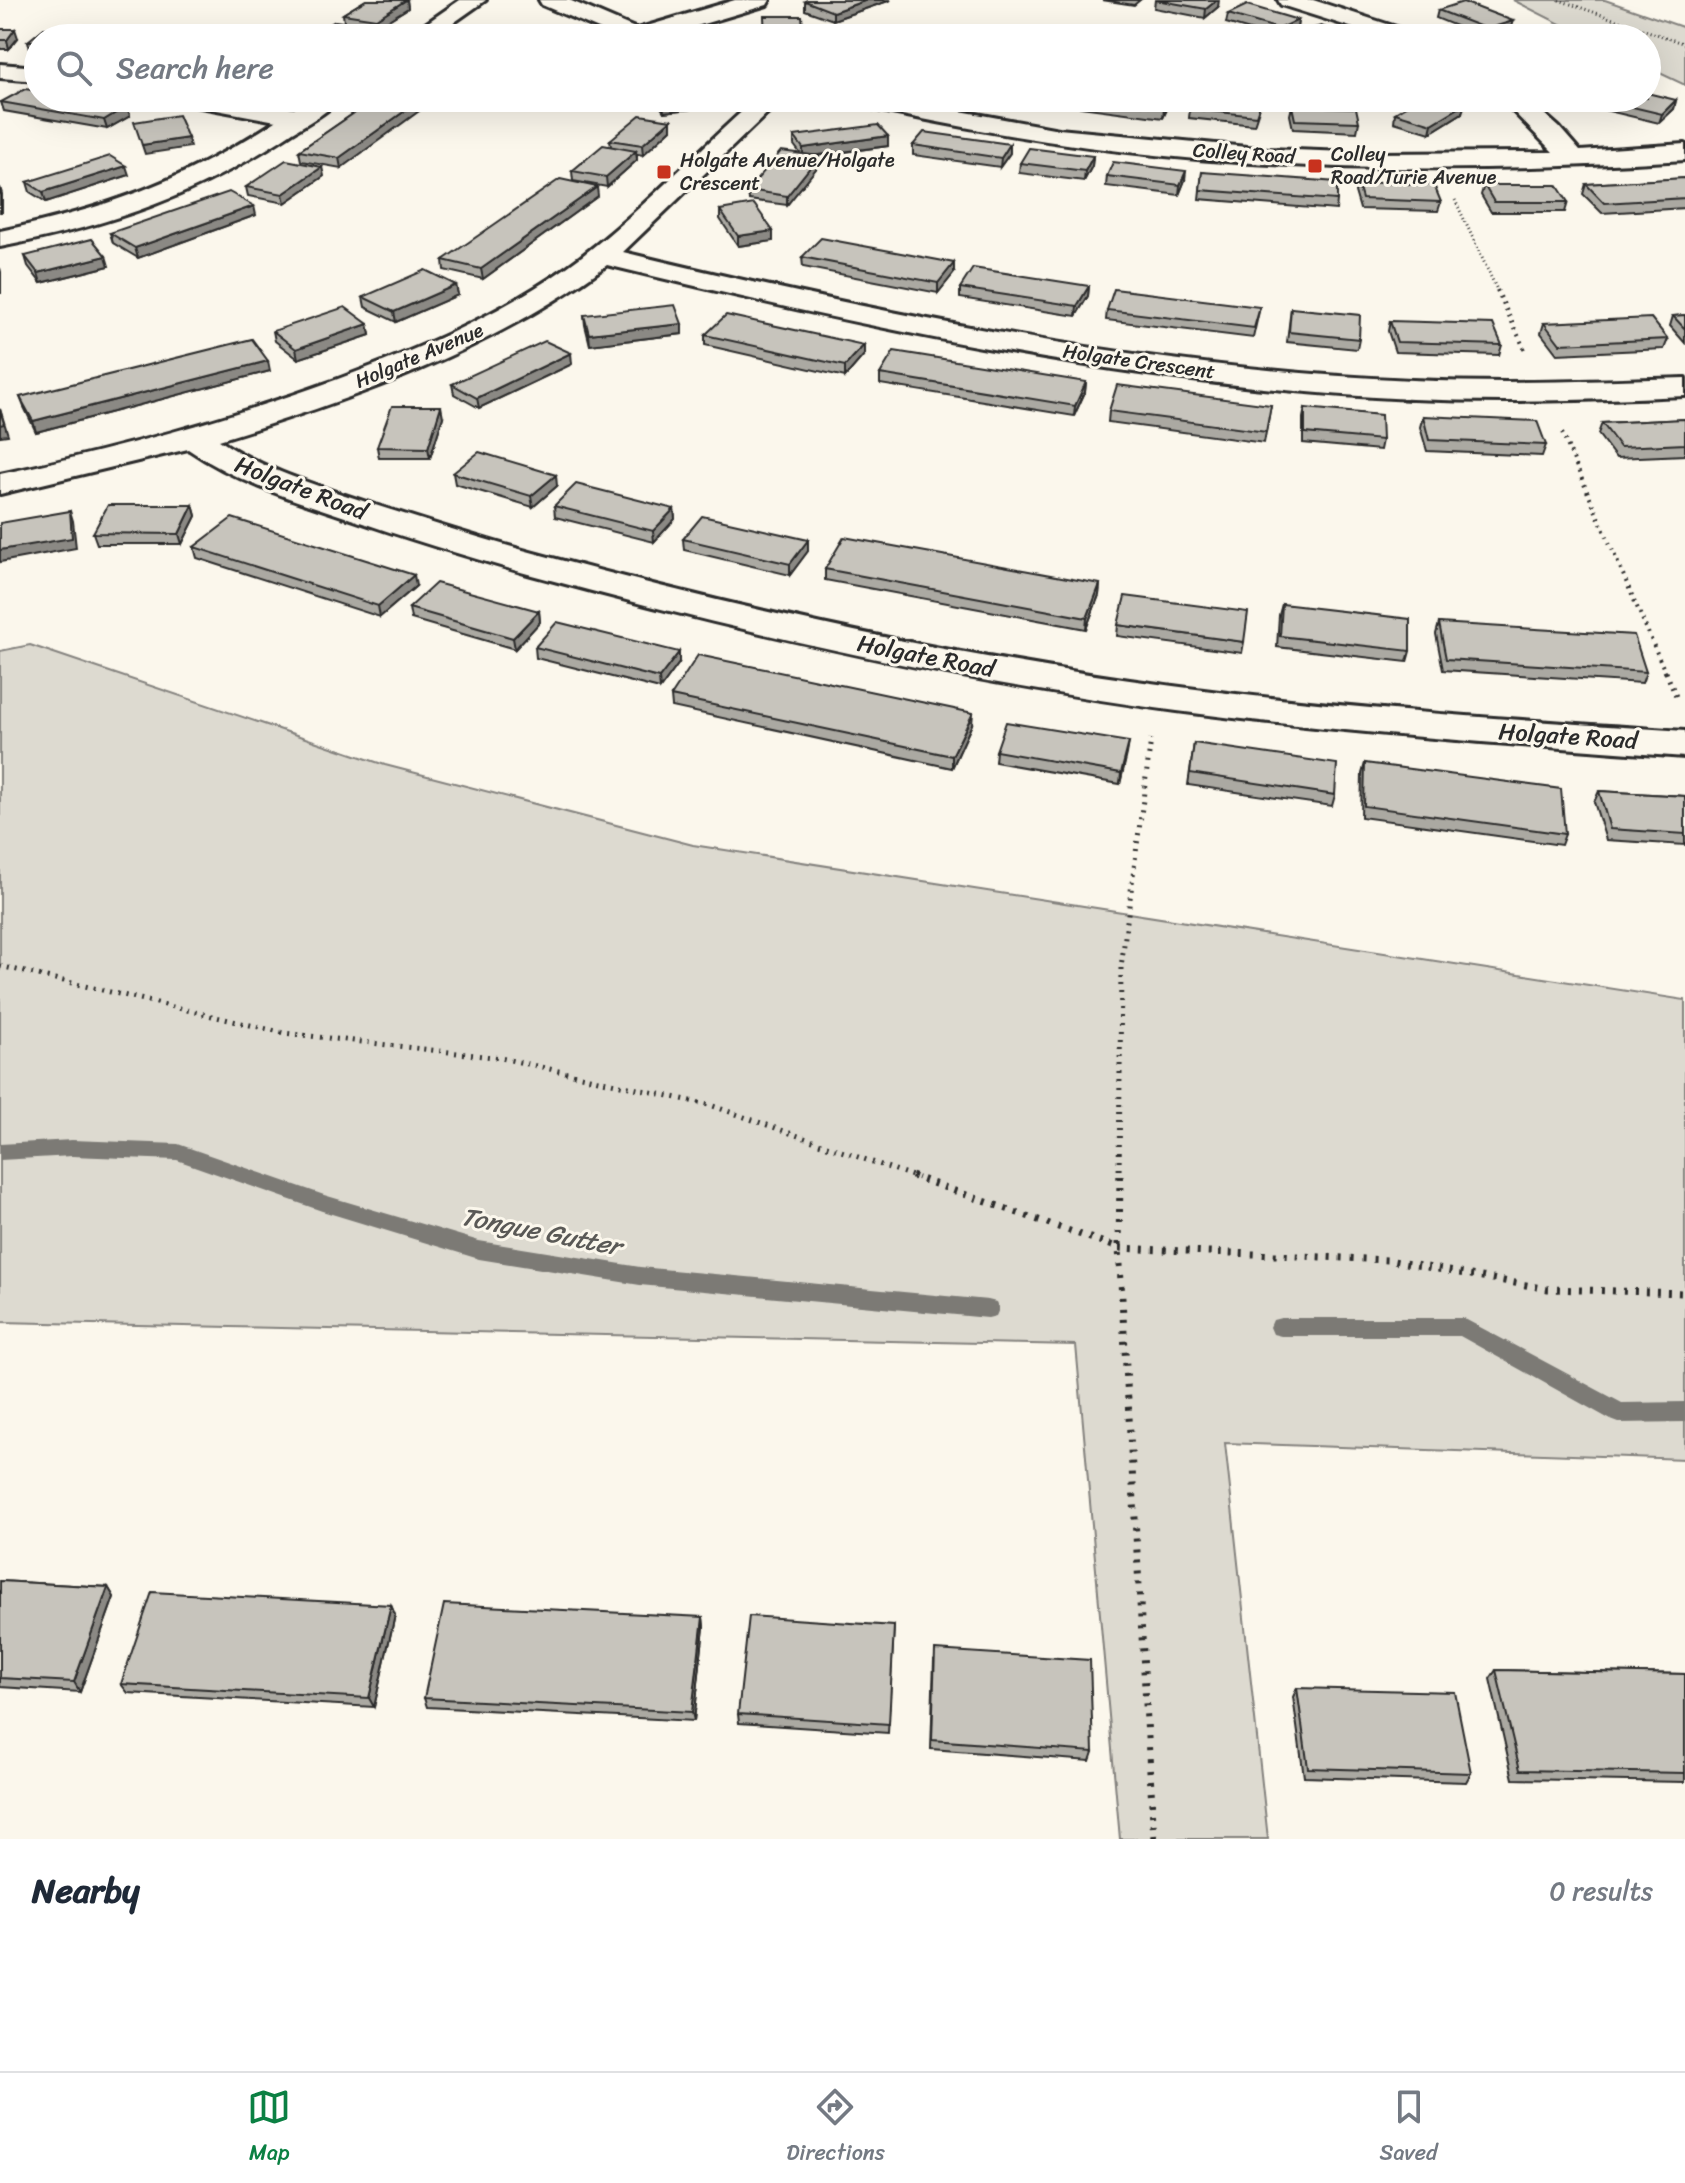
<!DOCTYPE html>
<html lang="en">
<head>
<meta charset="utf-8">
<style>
  body { margin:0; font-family:Sriracha,sans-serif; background:#f6f6f7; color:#1f2937 }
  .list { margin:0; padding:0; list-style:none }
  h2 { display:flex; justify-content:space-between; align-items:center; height:104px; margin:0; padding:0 32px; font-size:34px }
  h2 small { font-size:26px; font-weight:400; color:#747a83 }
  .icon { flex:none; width:44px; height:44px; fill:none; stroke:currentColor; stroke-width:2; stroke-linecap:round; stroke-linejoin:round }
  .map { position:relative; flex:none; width:1685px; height:1839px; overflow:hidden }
  .search { position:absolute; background:#fff; box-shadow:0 8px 32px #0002; left:24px; right:24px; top:24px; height:88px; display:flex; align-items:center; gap:20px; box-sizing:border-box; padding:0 28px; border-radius:44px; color:#747a83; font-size:30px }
  .sheet { height:232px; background:#fff }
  nav { display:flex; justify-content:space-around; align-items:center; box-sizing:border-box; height:112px; border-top:2px solid #e0e1e3; background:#fff; font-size:22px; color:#747a83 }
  nav a { display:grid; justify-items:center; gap:4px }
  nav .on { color:#0b8043 }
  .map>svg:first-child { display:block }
  .green { fill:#dddad0; stroke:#84827e; stroke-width:2 }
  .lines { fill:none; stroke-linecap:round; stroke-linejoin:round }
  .stream { fill:#7b7a75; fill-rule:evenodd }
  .minor-casing { stroke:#2b2b2b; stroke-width:6 }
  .path-far3 { stroke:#2b2b2b; stroke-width:3; stroke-dasharray:1 3; stroke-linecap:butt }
  .path-far2 { stroke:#2b2b2b; stroke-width:4; stroke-dasharray:2 5; stroke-linecap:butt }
  .path-far1 { stroke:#2b2b2b; stroke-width:5; stroke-dasharray:2 6; stroke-linecap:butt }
  .path { stroke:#2b2b2b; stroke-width:7; stroke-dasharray:3 8; stroke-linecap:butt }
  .minor { fill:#fbf7ec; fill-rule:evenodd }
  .wall { fill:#aba9a2; stroke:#2b2b2b; stroke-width:2 }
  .shaded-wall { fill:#8b8984; stroke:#2b2b2b; stroke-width:2 }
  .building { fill:#c7c4bc; stroke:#2b2b2b; stroke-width:2 }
  .poi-dot { fill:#c8321e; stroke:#fbf7ec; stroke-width:3 }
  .labels { text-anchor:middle; stroke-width:6; stroke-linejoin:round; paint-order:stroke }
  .far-street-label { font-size:20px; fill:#2b2b2b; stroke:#fbf7ec }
  .far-poi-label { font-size:20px; fill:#2b2b2b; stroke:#fbf7ec; text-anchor:start }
  .street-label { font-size:24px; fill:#2b2b2b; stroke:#fbf7ec }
  .water-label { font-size:26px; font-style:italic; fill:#5a5956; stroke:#fbf7ec }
</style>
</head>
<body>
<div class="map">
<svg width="1685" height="1839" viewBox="0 0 1685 1839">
  <rect width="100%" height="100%" fill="#fbf7ec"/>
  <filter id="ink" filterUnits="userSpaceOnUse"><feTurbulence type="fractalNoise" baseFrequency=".0125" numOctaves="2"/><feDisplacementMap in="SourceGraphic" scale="16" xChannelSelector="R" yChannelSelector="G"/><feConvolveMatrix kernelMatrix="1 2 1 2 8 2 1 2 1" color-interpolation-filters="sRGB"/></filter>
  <g filter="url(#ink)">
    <g class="green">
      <polygon points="1513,0 1605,0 1685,28 1685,85 1647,67 1647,38 1588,38"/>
      <polygon points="30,645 385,765 693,845 1685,1000 1685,1459 1225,1443 1268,1839 1120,1839 1076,1345 0,1322 0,651"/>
    </g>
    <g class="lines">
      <g class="stream">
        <polygon points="72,1140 178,1144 324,1195 479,1241 640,1267 988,1300 996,1302 999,1309 996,1316 988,1318 640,1285 479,1259 322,1211 177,1160 72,1156 0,1160 0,1144"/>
        <polygon points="1281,1318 1463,1318 1622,1403 1685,1402 1685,1422 1619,1423 1611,1420 1460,1336 1281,1336 1273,1334 1270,1327 1273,1320"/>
      </g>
      <g class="minor-casing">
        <g id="minor">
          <polygon points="460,0 486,0 432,38 405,38"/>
          <polygon points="539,0 569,0 637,29 735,0 770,0 767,5 656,38 620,38 542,5"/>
          <polygon points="1278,0 1313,0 1415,33 1418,38 1385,38 1281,5"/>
          <polygon points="0,64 38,67 38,81 0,78"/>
          <path d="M178 98H232L294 109 310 98H339C329 113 305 124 290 134 195 197 110 225 0 247V231C106 209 185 180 276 121L190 105 181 103Z"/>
          <path d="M757 98H783L623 252C882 314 1145 369 1412 380 1503 384 1594 381 1685 378V396C1594 400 1504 403 1412 399 1140 387 871 329 607 265 492 350 354 399 219 440 265 471 319 486 372 504 429 522 487 541 545 556 752 612 961 658 1173 686 1343 709 1514 720 1685 731V757C1515 745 1346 733 1177 711 958 682 741 632 528 574 468 557 409 539 351 519 294 500 238 483 188 449L0 494V474C115 450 228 419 338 379 417 350 497 316 567 267 636 218 693 154 757 98Z"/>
          <path d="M842 98H889L1059 129 1268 149 1372 153 1553 152 1500 98H1526L1559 127 1580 151 1685 144V160C1511 171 1338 173 1165 156 1060 146 957 127 854 105L845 103Z"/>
        </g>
      </g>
      <g class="path-far3">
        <polyline points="1559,0 1685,44"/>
        <polyline points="1455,200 1498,292"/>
      </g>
      <g class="path-far2">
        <polyline points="1497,290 1525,350"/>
        <polyline points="1562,433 1666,674"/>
      </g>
      <g class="path-far1">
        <polyline points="1666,672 1677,699"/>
        <polyline points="0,966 284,1033 501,1058 713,1106 918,1178"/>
        <polyline points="1119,1178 1121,967 1151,739"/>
      </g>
      <g class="path">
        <polyline points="912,1176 1119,1248 1388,1260 1548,1289 1685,1293"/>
        <polyline points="1120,1176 1119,1248 1154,1839"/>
      </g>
      <use href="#minor" class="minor"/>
    </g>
    <g class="wall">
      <polygon points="366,0 407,0 408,8 377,27 364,25 365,34 358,38 306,38 344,22 343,14"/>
      <polygon points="808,0 891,0 833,20 805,10 805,1"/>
      <polygon points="1102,0 1140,0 1134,5"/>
      <polygon points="1155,0 1218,7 1205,18 1154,8"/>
      <polygon points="1438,10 1510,30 1485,38 1436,18"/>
      <polygon points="1228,14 1298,20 1297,28 1277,38 1226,23"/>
      <polygon points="0,29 18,38 9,49 0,49"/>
      <polygon points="1296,33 1353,38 1295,38"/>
      <polygon points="38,38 38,50 30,49 28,41"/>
      <polygon points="376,98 341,168 301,161 299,151"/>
      <polygon points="655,98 699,98 700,108 664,112"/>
      <polygon points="1019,98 1054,98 1050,103"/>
      <polygon points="1081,98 1169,105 1163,118 1080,107"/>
      <polygon points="1599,99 1676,100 1674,109 1659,123 1596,108"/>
      <polygon points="1,102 127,106 130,116 107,129 4,111"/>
      <polygon points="1292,106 1359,122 1357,132 1293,129 1290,115"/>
      <polygon points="1190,109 1258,113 1254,125 1189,118"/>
      <polygon points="1395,113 1462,113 1430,133 1394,122"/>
      <polygon points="671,120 671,129 643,155 637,154 637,160 607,187 573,181 572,171 611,147 610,140"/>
      <polygon points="794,136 888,146 816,156 819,156 819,165 787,205 749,200 748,190 800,153 794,145"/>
      <polygon points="1010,144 1010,153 1000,167 913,155 913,145"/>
      <polygon points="1093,156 1092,166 1084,181 1019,173 1020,163"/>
      <polygon points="1202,172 1337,200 1336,210 1199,199"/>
      <polygon points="129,175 46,202 30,192 27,182"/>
      <polygon points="324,176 285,203 248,196 246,187"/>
      <polygon points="1107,176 1185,180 1179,195 1106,186"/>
      <polygon points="1685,178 1685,208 1602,213 1583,194 1586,184"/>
      <polygon points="1357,182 1441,202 1438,211 1360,209 1355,192"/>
      <polygon points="1484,185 1568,202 1565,212 1491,212 1481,195"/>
      <polygon points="598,196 483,279 444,270 443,260"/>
      <polygon points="720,210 773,231 773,241 738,246 720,219"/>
      <polygon points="256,215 138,258 113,243 110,233"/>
      <polygon points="25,256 109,266 41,283 28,266"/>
      <polygon points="802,257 954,273 938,293 803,267"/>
      <polygon points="456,285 458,295 396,322 365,307 363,297"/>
      <polygon points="1089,286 1088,296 1076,316 960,298 960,288"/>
      <polygon points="1260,307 1253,338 1106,320 1107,310"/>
      <polygon points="1291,308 1359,339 1357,349 1287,342"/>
      <polygon points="584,315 682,324 682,334 590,345 585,325"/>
      <polygon points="1685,315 1685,343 1670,326 1673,316"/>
      <polygon points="1390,321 1502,345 1499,355 1395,352 1388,331"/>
      <polygon points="1544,323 1668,339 1664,349 1557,354 1541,333"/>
      <polygon points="368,324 370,335 298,359 275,341 273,331"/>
      <polygon points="705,335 864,355 845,377 705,345"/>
      <polygon points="572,364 479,408 454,394 452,384"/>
      <polygon points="270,371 36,432 24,407 20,397"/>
      <polygon points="880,374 1086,382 1085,392 1074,416 880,384"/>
      <polygon points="1271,405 1264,443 1108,422 1109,411"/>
      <polygon points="1305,408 1382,440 1380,450 1303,443 1303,418"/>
      <polygon points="1423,416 1546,445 1542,456 1427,451 1420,427"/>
      <polygon points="443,417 430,458 379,458 377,447"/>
      <polygon points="1685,419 1685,455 1616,458 1598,434 1602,423"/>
      <polygon points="453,473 557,486 533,507 455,484"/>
      <polygon points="193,505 196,516 182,544 97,544 93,533"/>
      <polygon points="554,506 674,509 675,519 654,542 555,517"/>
      <polygon points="683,539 808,540 808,551 790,575 684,550"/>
      <polygon points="194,547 416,586 380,617 197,558"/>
      <polygon points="825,569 1100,584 1099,595 1086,629 825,580"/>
      <polygon points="1282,604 1410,651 1407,662 1277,647 1279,615"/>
      <polygon points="409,608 539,611 540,622 515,649 411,619"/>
      <polygon points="1439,623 1646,672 1642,683 1443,670 1436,634"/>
      <polygon points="1118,625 1244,642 1242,653 1117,636"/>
      <polygon points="535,647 679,663 660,689 536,658"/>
      <polygon points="671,696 972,724 952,768 672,707"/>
      <polygon points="1129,742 1120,784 995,762 996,751"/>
      <polygon points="1194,743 1335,795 1332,806 1188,785"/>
      <polygon points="1365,763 1565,834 1561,845 1361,817 1362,774"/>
      <polygon points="1599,791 1685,796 1685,845 1606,840 1594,802"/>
      <polygon points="0,1581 108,1587 114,1597 80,1692 0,1687"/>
      <polygon points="391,1605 395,1615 374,1707 128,1693 121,1684"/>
      <polygon points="703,1617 704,1627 694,1721 427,1707 424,1698"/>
      <polygon points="894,1626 888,1733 739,1723 738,1714"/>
      <polygon points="934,1660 1093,1752 1090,1761 931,1749"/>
      <polygon points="1496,1670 1685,1674 1685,1782 1513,1779 1490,1679"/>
      <polygon points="1297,1688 1471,1773 1466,1782 1304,1777 1293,1697"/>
    </g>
    <g class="shaded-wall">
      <polygon points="406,0 407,0 408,8 377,27 376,19"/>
      <polygon points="867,0 891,0 833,20 833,12"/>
      <polygon points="1217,0 1219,0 1218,7 1205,18 1206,9"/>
      <polygon points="1298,20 1297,28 1277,38 1279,29"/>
      <polygon points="1513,21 1510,30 1485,38 1487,29"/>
      <polygon points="364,25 365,34 358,38 343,38"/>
      <polygon points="15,29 18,38 9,49 7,40"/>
      <polygon points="95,30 97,38 86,38"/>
      <polygon points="423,98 437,98 341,168 339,158"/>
      <polygon points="1170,98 1169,105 1163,118 1164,108"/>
      <polygon points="699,99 700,108 664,112 663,103"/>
      <polygon points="1676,100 1674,109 1659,123 1662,114"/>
      <polygon points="1465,104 1462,113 1430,133 1432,124"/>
      <polygon points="127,106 130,116 107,129 104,120"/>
      <polygon points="671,120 671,129 643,155 642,145"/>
      <polygon points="888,136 888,146 803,157 803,148"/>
      <polygon points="188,138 190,147 145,154 142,145"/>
      <polygon points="1010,144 1010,153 1000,167 1001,158"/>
      <polygon points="636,151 637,160 607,187 606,177"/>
      <polygon points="819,156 819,165 787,205 787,196"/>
      <polygon points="1093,156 1092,166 1084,181 1085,171"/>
      <polygon points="126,166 129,175 46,202 43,192"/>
      <polygon points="322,167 324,176 285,203 283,194"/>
      <polygon points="1186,171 1185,180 1179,195 1180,185"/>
      <polygon points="0,187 2,194 2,212 0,212"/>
      <polygon points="597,187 598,196 483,279 481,269"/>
      <polygon points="254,206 256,215 138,258 135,248"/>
      <polygon points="773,231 773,241 738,246 738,236"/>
      <polygon points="106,256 109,266 41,283 38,273"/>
      <polygon points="954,263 954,273 938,293 938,283"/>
      <polygon points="0,268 1,272 1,293 0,293"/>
      <polygon points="456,285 458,295 396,322 394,312"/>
      <polygon points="1089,286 1088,296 1076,316 1077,306"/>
      <polygon points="368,324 370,335 298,359 296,349"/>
      <polygon points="682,324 682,334 590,345 589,334"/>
      <polygon points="864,345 864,355 845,377 845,366"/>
      <polygon points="571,353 572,364 479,408 477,398"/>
      <polygon points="268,361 270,371 36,432 33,421"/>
      <polygon points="1086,382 1085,392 1074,416 1075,406"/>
      <polygon points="441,406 443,417 430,458 428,448"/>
      <polygon points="0,409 8,435 0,436"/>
      <polygon points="556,475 557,486 533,507 531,496"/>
      <polygon points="193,505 196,516 182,544 179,534"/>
      <polygon points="674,509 675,519 654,542 653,531"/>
      <polygon points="70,511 73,521 76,548 0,562 0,550"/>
      <polygon points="808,540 808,551 790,575 790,564"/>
      <polygon points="414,575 416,586 380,617 378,606"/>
      <polygon points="1100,584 1099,595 1086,629 1087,618"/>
      <polygon points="539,611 540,622 515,649 513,638"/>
      <polygon points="679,652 679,663 660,689 659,678"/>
      <polygon points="973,713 972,724 952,768 952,756"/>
      <polygon points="1129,742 1127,754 1120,784 1121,773"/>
      <polygon points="108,1587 114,1597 80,1692 74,1682"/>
      <polygon points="391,1605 395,1615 374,1707 369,1698"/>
      <polygon points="703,1617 704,1627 694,1721 692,1712"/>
    </g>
    <g class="building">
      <polygon points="366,0 406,0 376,19 343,14"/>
      <polygon points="808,0 867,0 833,12 805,1"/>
      <polygon points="1156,0 1217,0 1206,9"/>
      <polygon points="1463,2 1513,21 1487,29 1438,10"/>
      <polygon points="1247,5 1298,20 1279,29 1228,14"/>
      <polygon points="764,16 802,16 804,38 765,38"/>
      <polygon points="335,21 364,25 343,38 306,38"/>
      <polygon points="1321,26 1353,38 1308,38 1296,33"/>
      <polygon points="44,28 95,30 86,38 38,38 38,41 28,41"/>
      <polygon points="550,28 552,38 470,38 470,33"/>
      <polygon points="0,29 15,29 7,40 0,40"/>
      <polygon points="1529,31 1542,38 1502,38 1498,36"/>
      <polygon points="125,34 149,38 117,38"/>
      <polygon points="25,89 38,91 38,98 77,98 127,106 104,120 1,102"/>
      <polygon points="1647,93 1676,100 1662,114 1599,99 1647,98"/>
      <polygon points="376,98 423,98 339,158 299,151"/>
      <polygon points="660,98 699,98 699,99 663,103"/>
      <polygon points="1085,98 1170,98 1164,108"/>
      <polygon points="1194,98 1208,98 1260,104 1256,116 1190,109"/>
      <polygon points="1420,98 1443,98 1465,104 1432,124 1395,113"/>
      <polygon points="1292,106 1356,108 1359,122 1295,120"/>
      <polygon points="178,115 188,138 142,145 134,122"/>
      <polygon points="640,115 671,120 642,145 610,140"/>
      <polygon points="878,125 888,136 803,148 794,136"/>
      <polygon points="924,132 1010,144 1001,158 913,145"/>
      <polygon points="603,145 636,151 606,177 572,171"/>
      <polygon points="1029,148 1093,156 1085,171 1020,163"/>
      <polygon points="781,151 819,156 787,196 748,190"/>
      <polygon points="110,156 126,166 43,192 27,182"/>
      <polygon points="286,160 322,167 283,194 246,187"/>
      <polygon points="1113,162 1186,171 1180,185 1107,176"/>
      <polygon points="1202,172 1337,182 1337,200 1200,190"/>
      <polygon points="1685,178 1685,198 1604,203 1586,184"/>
      <polygon points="560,179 597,187 481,269 443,260"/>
      <polygon points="1357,182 1434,185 1441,202 1362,199"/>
      <polygon points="1484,185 1557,185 1568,202 1494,202"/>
      <polygon points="229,192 254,206 135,248 110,233"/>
      <polygon points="754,204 773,231 738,236 720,210"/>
      <polygon points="821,238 954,263 938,283 802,257"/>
      <polygon points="92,239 106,256 38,273 25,256"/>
      <polygon points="973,268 1089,286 1077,306 960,288"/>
      <polygon points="425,270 456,285 394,312 363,297"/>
      <polygon points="1114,289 1260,307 1254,328 1107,310"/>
      <polygon points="675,305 682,324 589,334 584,315"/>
      <polygon points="345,307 368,324 296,349 273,331"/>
      <polygon points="1291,308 1360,315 1359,339 1289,332"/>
      <polygon points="726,315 864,345 845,366 705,335"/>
      <polygon points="1685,315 1685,329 1673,316"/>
      <polygon points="1651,318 1668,339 1560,344 1544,323"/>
      <polygon points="1390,321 1493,324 1502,345 1397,342"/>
      <polygon points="252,339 268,361 33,421 20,397"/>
      <polygon points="545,341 571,353 477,398 452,384"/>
      <polygon points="894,351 1086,382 1075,406 880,374"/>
      <polygon points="1117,385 1271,405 1266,432 1109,411"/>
      <polygon points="392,406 441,406 428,448 377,447"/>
      <polygon points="1305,408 1381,415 1382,440 1305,433"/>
      <polygon points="0,409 4,424 0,425"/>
      <polygon points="1423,416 1537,421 1546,445 1429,440"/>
      <polygon points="1685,419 1685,444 1620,447 1602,423"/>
      <polygon points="479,452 556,475 531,496 453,473"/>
      <polygon points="576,484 674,509 653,531 554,506"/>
      <polygon points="108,505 193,505 179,534 93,533"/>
      <polygon points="70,511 72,538 0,550 0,523"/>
      <polygon points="702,516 808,540 790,564 683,539"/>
      <polygon points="232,518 414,575 378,606 194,547"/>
      <polygon points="844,537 1100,584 1087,618 825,569"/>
      <polygon points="436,583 539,611 513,638 409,608"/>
      <polygon points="1125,596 1248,612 1244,642 1118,625"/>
      <polygon points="1282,604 1410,619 1410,651 1280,636"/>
      <polygon points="557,622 679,652 659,678 535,647"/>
      <polygon points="1439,623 1634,635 1646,672 1446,659"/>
      <polygon points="698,655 973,713 952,756 671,696"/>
      <polygon points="1006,722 1129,742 1121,773 996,751"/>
      <polygon points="1194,743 1337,764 1335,795 1190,773"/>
      <polygon points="1365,763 1561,789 1565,834 1364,806"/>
      <polygon points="1599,791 1685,796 1685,834 1610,829"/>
      <polygon points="0,1581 108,1587 74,1682 0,1678"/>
      <polygon points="152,1592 391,1605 369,1698 121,1684"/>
      <polygon points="444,1604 703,1617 692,1712 424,1698"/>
      <polygon points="749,1616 894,1626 889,1724 738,1714"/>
      <polygon points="935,1650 1090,1660 1093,1752 932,1740"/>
      <polygon points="1496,1670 1685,1674 1685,1773 1520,1770"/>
      <polygon points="1297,1688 1455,1692 1471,1773 1308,1768"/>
    </g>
  </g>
  <g class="poi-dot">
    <rect x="1307" y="158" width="16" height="16" rx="4"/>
    <rect x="656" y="164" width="16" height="16" rx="4"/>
  </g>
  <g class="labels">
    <g class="far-street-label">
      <text transform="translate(1244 153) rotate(4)" y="7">Colley Road</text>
      <text transform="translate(419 355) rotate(-23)" y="7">Holgate Avenue</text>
      <text transform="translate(1139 361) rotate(8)" y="7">Holgate Crescent</text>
    </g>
    <g class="far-poi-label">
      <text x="1331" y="161">Colley<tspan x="1331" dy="23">Road/Turie Avenue</tspan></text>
      <text x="680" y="167">Holgate Avenue/Holgate<tspan x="680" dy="23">Crescent</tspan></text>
    </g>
    <g class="street-label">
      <text transform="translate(301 488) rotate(21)" y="8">Holgate Road</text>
      <text transform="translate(926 656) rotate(11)" y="8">Holgate Road</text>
      <text transform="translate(1568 736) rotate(4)" y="8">Holgate Road</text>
    </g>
    <g class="water-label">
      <text transform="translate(541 1231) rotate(11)" y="9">Tongue Gutter</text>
    </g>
  </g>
</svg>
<div class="search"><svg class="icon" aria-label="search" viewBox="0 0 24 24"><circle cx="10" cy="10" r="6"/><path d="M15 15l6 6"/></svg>Search here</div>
</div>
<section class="sheet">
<h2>Nearby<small>0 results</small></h2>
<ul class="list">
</ul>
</section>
<nav>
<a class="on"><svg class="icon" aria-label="map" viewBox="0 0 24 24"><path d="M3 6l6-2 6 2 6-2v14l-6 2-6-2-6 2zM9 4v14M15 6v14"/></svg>Map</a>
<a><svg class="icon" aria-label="directions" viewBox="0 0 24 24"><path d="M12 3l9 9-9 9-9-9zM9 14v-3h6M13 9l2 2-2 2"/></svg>Directions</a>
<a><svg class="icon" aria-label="saved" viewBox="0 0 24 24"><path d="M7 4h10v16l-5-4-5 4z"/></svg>Saved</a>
</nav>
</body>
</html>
